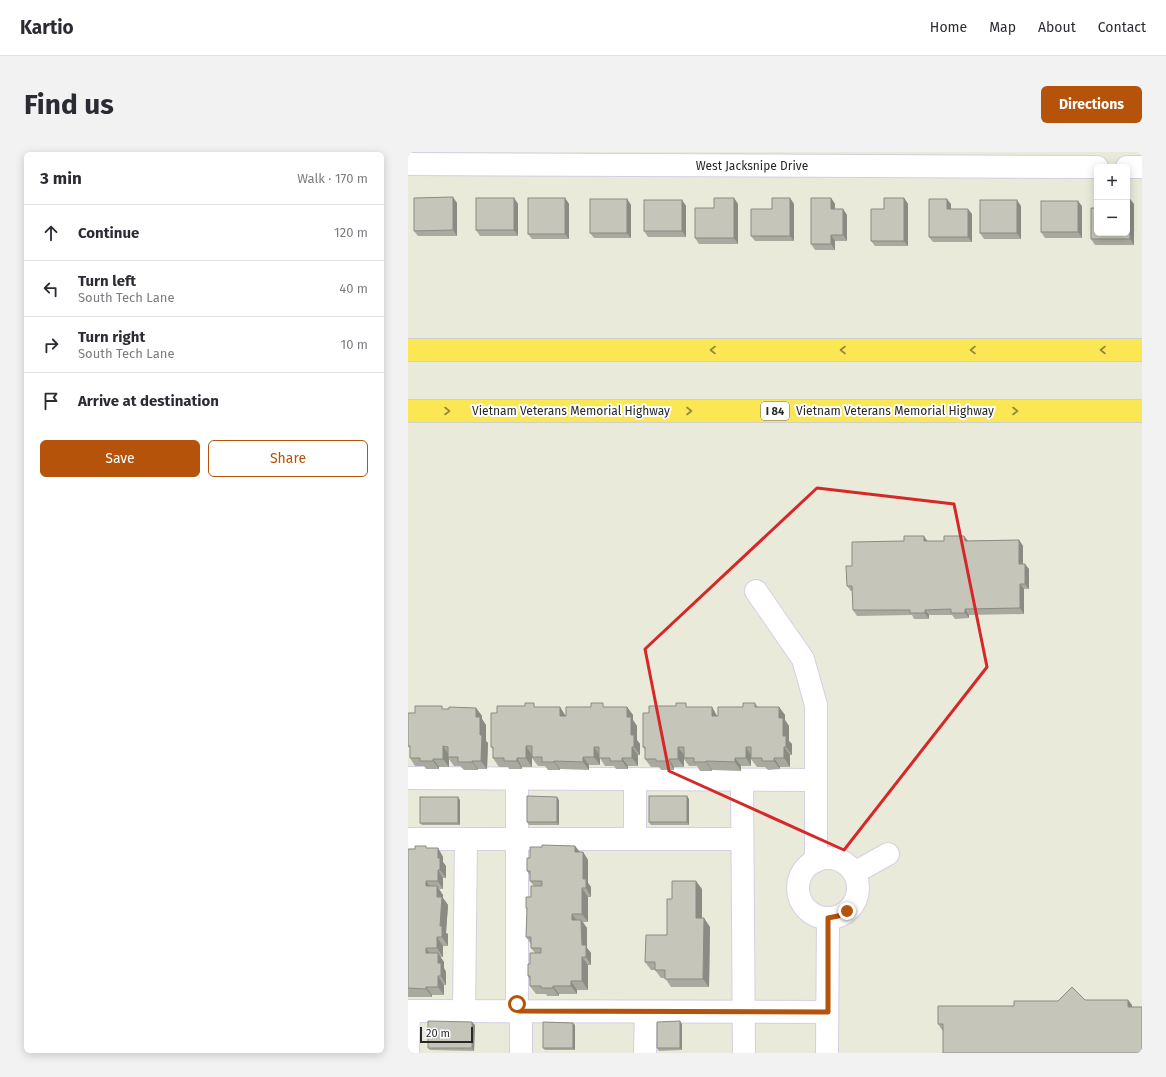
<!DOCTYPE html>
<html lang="en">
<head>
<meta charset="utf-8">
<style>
  body { margin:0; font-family:"Fira Sans",sans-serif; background:#f2f2f3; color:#2b2b33 }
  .controls { position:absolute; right:12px; top:12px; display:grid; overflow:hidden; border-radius:6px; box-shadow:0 2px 10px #0003 }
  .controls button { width:36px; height:36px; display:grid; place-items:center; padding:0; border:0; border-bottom:1px solid #e1e1e2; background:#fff; color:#2b2b33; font:20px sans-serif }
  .scale { position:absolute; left:12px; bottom:10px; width:53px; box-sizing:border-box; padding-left:4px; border:2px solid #282828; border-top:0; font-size:11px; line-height:14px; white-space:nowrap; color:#282828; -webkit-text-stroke:3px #fff; paint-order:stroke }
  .stop { position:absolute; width:12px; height:12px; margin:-9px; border:3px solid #b45309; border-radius:50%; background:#fff }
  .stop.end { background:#b45309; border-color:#fff; box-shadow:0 1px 4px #0008 }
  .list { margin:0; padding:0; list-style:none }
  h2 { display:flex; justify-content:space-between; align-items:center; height:52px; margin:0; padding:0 16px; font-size:17px }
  h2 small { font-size:13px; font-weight:400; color:#7c7c81 }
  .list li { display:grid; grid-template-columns:26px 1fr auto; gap:12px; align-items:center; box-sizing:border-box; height:56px; padding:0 16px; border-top:1px solid #e1e1e2 }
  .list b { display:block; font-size:15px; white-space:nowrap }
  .list p { margin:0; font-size:13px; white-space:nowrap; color:#7c7c81 }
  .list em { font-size:13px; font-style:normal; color:#7c7c81 }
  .actions { display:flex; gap:8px; padding:12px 16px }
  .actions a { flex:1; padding:9px 0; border:1px solid #b45309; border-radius:6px; text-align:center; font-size:14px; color:#b45309 }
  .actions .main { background:#b45309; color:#fff }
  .icon { flex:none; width:22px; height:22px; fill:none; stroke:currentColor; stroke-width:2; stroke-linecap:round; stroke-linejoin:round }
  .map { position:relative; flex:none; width:734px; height:901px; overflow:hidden; border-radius:6px }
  header { display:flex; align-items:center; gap:24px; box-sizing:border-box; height:56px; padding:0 20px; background:#fff; border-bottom:1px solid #e1e1e2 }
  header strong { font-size:19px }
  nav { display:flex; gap:22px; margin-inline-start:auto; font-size:14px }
  .intro { display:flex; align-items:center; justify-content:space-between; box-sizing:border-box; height:96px; padding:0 24px }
  h1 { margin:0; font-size:28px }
  .button { padding:10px 18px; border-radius:6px; background:#b45309; color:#fff; font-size:14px; font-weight:700 }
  main { display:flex; gap:24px; padding:0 24px }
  aside { flex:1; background:#fff; border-radius:6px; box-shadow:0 2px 10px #0003 }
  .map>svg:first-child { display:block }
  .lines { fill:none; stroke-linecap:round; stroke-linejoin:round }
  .minor-casing { stroke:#d4cfe1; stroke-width:24 }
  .highway-casing { stroke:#d0d0d0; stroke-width:24 }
  .minor { stroke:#fff; stroke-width:22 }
  .highway { stroke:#fbe654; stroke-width:22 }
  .wall { fill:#a9aa9f }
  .shaded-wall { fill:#8a8b82 }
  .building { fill:#c5c6b9; stroke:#8a8b82 }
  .oneway { stroke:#92873e }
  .route { stroke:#b45309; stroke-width:5 }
  .marked { fill:none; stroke:#d62828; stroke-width:3; stroke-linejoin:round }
  .labels { text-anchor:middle; stroke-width:4; stroke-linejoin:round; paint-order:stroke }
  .shield { fill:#fff; stroke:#686868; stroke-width:1 }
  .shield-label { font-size:11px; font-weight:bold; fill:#282828 }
  .street-label { font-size:12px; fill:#282828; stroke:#fff }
</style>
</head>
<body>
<header>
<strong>Kartio</strong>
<nav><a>Home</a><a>Map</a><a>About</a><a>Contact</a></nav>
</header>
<div class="intro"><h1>Find us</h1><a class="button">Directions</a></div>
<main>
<aside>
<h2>3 min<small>Walk · 170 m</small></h2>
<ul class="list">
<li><svg class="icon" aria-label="ahead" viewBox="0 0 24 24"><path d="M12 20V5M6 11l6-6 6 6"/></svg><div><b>Continue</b></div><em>120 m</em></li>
<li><svg class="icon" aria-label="left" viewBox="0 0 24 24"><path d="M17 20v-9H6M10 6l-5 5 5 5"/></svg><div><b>Turn left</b><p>South Tech Lane</p></div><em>40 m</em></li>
<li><svg class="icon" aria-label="right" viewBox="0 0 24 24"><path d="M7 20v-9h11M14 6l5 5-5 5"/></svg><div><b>Turn right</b><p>South Tech Lane</p></div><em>10 m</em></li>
<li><svg class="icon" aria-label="arrive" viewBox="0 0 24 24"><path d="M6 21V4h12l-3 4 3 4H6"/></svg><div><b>Arrive at destination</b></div></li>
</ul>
<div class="actions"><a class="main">Save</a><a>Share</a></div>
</aside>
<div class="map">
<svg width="734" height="901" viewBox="0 0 734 901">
  <rect width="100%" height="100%" fill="#eaeada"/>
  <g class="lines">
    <g class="minor-casing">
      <g id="minor">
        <polyline points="0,12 689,15"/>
        <polyline points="719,15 734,15"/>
        <polyline points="348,439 395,507 408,553 408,709"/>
        <polyline points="0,626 408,628"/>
        <polyline points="109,627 109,852 113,870 113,901"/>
        <polyline points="227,627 227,687"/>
        <polyline points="334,628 336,901"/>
        <polyline points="0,687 334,687"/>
        <circle cx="420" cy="736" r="30"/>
        <polyline points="446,721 480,702"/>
        <polyline points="0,859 419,860"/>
        <polyline points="56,859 58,687"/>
        <polyline points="0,901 1,859"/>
        <polyline points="237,901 238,860"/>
        <polyline points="419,901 420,766"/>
      </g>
    </g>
    <g class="highway-casing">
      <g id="highway">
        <polyline points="0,198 734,198"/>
        <polyline points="0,259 734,259"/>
      </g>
    </g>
    <use href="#minor" class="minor"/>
    <use href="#highway" class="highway"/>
  </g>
  <g class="wall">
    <polygon points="106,46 110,52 110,84 72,84 68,78"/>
    <polygon points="157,46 161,52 161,87 124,87 120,82"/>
    <polygon points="326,46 330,52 330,92 291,92 287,86 306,56"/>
    <polygon points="382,46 386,52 386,89 347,89 343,84"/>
    <polygon points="423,46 427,52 427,57 435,57 439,63 439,89 427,89 427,98 407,98 403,92"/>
    <polygon points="496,46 500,52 500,94 467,94 463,89 476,57"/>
    <polygon points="219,47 223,53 223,86 186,86 182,81"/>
    <polygon points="274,48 278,54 278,85 240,85 236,79"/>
    <polygon points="49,51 49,84 10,84 6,79"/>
    <polygon points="543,52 543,57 564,62 564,90 525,90 521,85"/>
    <polygon points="726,52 726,93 687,93 683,87 689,81"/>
    <polygon points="613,54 613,87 576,87 572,81"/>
    <polygon points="674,54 674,86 637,86 633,80"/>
    <polygon points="556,384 560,389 611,388 615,394 615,412 621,417 621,437 616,437 616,462 561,463 561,466 547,467 544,463 521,463 521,467 506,467 504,463 449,464 445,458 444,439 443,439 439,434 444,414 520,389 536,389"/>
    <polygon points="347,551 350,555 371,555 377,563 377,568 381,574 381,589 384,592 384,603 382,603 382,615 372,615 372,617 360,618 357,615 349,615 343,607 343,614 333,614 333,619 304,618 304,619 292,619 289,614 281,614 276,607 276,615 266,615 266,618 253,618 251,615 243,615 237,607 237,598 235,595 241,561 281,555 304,555 309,564"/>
    <polygon points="129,555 152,555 157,563 198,555 219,555 225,563 225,568 229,574 229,588 232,592 232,603 230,603 230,614 220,614 220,617 208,617 206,614 197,614 192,606 192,613 181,613 181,618 152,617 152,618 140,618 137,614 130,614 124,606 124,615 114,615 114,617 101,617 100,615 91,615 85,606 85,597 83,595 89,561"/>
    <polygon points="68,556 74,564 74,567 78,573 78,589 80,591 79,617 70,617 70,618 56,618 52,614 46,614 41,607 41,615 31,615 31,617 18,617 16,614 7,614 2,606 2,596 0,594 7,561 36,557"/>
    <polygon points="281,647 281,673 243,673 241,670"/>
    <polygon points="52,648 52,673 14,673 12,671"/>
    <polygon points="151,648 151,673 121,673 119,670"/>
    <polygon points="167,694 172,700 175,700 180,708 180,731 183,735 183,745 180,745 180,770 175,770 179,776 179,796 183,801 183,813 180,813 180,838 169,838 169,842 151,842 151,844 139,844 138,842 128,842 122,834 122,828 120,824 122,812 127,801 123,796 123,792 118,785 119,758 118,756 123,745 126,734 122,729 122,723 119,719 122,706 134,695"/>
    <polygon points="30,696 35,705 35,710 38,714 38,726 35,726 35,737 31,737 35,743 35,746 40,753 38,781 40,782 40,794 35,794 35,805 32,805 36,810 36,816 38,820 38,833 36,833 36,843 24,843 24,845 0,845 0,697"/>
    <polygon points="294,737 294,766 302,775 301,835 263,835 257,826 253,826 247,818 243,818 237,810 259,783 264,747"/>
    <polygon points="677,848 720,848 724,853 724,855 535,878 534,878 530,872 606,854 650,849"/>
    <polygon points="274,872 274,898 251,899 249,896"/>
    <polygon points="67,873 66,899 22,898 20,896"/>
    <polygon points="167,873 167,898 137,898 135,896"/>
  </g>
  <g class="shaded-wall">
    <polygon points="45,45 49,51 49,84 45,78"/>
    <polygon points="106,46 110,52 110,84 106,78"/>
    <polygon points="157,46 161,52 161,87 157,82"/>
    <polygon points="326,46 330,52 330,92 326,86"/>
    <polygon points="382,46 386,52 386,89 382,84"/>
    <polygon points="423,46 427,52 427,63 423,57"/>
    <polygon points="496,46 500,52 500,94 496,89"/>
    <polygon points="219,47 223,53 223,86 219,81"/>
    <polygon points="539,47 543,52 543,62 539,57"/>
    <polygon points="722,47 726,52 726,93 722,87"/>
    <polygon points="274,48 278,54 278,85 274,79"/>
    <polygon points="609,48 613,54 613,87 609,81"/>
    <polygon points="670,49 674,54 674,86 670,80"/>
    <polygon points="435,57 439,63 439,89 435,83"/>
    <polygon points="560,57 564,62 564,90 560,85"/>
    <polygon points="423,83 427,89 427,98 423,92"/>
    <polygon points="516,384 520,390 516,389"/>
    <polygon points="556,384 560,389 557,389"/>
    <polygon points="611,388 615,394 615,418 611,412"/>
    <polygon points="617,412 621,417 621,437 617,432"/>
    <polygon points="612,432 616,437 616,462 612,456"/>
    <polygon points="557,457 561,463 561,466 557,461"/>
    <polygon points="517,458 521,463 521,467 517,461"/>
    <polygon points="152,555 157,563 157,572 152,564"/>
    <polygon points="219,555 225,563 225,568 229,574 229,588 232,592 232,603 226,595 219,565"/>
    <polygon points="304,555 309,564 309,573 304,564"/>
    <polygon points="371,555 377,563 377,568 381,574 381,589 384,592 384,603 378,595 371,566"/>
    <polygon points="68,556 74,564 74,567 78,573 78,589 80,591 79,617 73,609 72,583 68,565"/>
    <polygon points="35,594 41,603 40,605 41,607 41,615 35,607"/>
    <polygon points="118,594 124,603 124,615 118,606"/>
    <polygon points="186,595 192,603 192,613 186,605"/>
    <polygon points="224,595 230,603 230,614 224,606"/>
    <polygon points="270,595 276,603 276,615 270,607"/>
    <polygon points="338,595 343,603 343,614 338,606"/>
    <polygon points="376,595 382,603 382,615 376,606"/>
    <polygon points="175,605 181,613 181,618 175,610"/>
    <polygon points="109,606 114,615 114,617 109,609"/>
    <polygon points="214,606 220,614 220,617 214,609"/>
    <polygon points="327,606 333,614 333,619 327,610"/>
    <polygon points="366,606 372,615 372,617 366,609"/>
    <polygon points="25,607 31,615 31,617 25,609"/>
    <polygon points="261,607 266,615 266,618 261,609"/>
    <polygon points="64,609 70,617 70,618 64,610"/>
    <polygon points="146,609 152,617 152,618 146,610"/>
    <polygon points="298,609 304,618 304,619 298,610"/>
    <polygon points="279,644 281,647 281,673 279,670"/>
    <polygon points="50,645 52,648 52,673 50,671"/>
    <polygon points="149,645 151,648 151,673 149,670"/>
    <polygon points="167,694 173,702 167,700"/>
    <polygon points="30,696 35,705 35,710 38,714 38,726 32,718 30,706"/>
    <polygon points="175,700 180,708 180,731 183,735 183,745 178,736 175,727"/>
    <polygon points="30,718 35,726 35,737 30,729"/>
    <polygon points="18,729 24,737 18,734"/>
    <polygon points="288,729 294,737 294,775 288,766"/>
    <polygon points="29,734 35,743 35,746 40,753 38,781 40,782 40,794 34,785 29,745"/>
    <polygon points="174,736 180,745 180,770 174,762"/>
    <polygon points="164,762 170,770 164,768"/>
    <polygon points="296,766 302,775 301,835 295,827"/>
    <polygon points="173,768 179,776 179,796 183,801 183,813 178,805 174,793"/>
    <polygon points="29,785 35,794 35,805 29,796"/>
    <polygon points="18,796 24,805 18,801"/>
    <polygon points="30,801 36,810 36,816 38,820 38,833 33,824 30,811"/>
    <polygon points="174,805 180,813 180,838 174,829"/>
    <polygon points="30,824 36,833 36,843 30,835"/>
    <polygon points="163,829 169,838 169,842 163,834"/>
    <polygon points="145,834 151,842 151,844 145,836"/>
    <polygon points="18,835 24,843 24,845 18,837"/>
    <polygon points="720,848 724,853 724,861 720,855"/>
    <polygon points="272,869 274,872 274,898 272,896"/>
    <polygon points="64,870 67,873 66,899 64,896"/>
    <polygon points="165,871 167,873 167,898 165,896"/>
  </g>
  <g class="building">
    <polygon points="45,45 45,78 6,79 6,46"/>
    <rect x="68" y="46" width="38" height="32"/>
    <rect x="120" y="46" width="37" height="36"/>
    <polygon points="306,46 326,46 326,86 287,86 287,56 306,56"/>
    <polygon points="364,46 382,46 382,84 343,84 343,57 364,57"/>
    <polygon points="403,46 423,46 423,57 435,57 435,83 423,83 423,92 403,92"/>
    <polygon points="476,46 496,46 496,89 463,89 463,57 476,57"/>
    <rect x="182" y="47" width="37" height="34"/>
    <polygon points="521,47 539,47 539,57 560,57 560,85 521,85"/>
    <polygon points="719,47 722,47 722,87 683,87 683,56 689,56 689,81 719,81"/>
    <rect x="236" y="48" width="38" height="31"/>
    <rect x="572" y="48" width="37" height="33"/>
    <rect x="633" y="49" width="37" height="31"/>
    <polygon points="496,384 516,384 516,389 536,389 536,384 556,384 557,389 611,388 611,412 617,412 617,432 612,432 612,456 557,457 557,461 543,461 543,457 517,458 517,461 502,461 502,458 445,458 444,434 439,434 438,414 444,414 444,390 496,389"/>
    <polygon points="117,551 126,551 126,555 152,555 152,564 158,564 158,555 183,555 183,551 195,551 195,555 219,555 219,565 223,565 223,583 226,583 226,595 224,595 224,606 214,606 214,609 202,609 202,606 191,606 191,595 186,595 186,605 175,605 175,610 146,609 146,610 134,610 134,605 124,605 124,594 118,594 118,606 109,606 109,609 96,609 96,606 85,606 85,595 83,595 83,561 89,561 89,554 117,554"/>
    <polygon points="268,551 278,551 278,555 304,555 304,564 310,564 310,555 335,555 335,551 347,551 347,555 371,555 371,566 375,566 375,584 378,584 378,595 376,595 376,606 366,606 366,609 354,609 354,606 343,606 343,595 338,595 338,606 327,606 327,610 298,609 298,610 286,610 286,606 276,606 276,595 270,595 270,607 261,607 261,609 248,609 248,607 237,607 237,595 235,595 235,561 241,561 241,554 268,554"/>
    <polygon points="7,554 34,554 34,557 41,557 41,555 68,556 68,565 72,565 72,583 74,583 73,609 64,609 64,610 50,610 50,605 40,605 40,595 35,594 35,607 25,607 25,609 12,609 12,606 2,606 2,594 0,594 0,561 7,561"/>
    <polygon points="119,644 149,645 149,670 119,670"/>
    <rect x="241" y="644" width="38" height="26"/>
    <rect x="12" y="645" width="38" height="26"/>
    <polygon points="134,693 167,694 167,700 175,700 175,727 178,727 178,736 174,736 174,762 164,762 164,768 173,768 174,793 178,793 178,805 174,805 174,829 163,829 163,834 145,834 145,836 133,836 133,834 122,834 122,824 120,824 120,812 122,812 122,801 133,801 133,796 123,796 123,785 118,785 119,756 118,756 118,745 123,745 123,734 134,734 134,729 122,729 122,719 119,719 119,706 122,706 122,695 134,695"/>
    <polygon points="7,694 18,694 18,696 30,696 30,706 32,706 32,718 30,718 30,729 18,729 18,734 29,734 29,745 34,745 32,774 34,774 34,785 29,785 29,796 18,796 18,801 30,801 30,811 33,811 33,824 30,824 30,835 18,835 18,837 0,836 0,697 7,697"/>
    <polygon points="264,729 288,729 288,766 296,766 295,827 257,827 257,818 247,818 247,810 237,810 238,783 259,783 259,747 264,747"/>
    <polygon points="664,835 677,848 720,848 720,855 734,855 734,901 535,901 535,872 530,872 530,854 606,854 606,849 650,849"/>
    <polygon points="20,869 64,870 64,896 20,896"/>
    <polygon points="272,869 272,896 249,896 249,870"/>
    <polygon points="135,870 165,871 165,896 135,896"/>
  </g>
  <defs><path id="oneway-chevron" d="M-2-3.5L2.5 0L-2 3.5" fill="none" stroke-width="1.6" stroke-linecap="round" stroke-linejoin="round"/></defs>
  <g class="oneway">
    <use href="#oneway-chevron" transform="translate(305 198) rotate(180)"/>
    <use href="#oneway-chevron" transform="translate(435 198) rotate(180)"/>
    <use href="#oneway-chevron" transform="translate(565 198) rotate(180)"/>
    <use href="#oneway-chevron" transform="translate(695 198) rotate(180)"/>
    <use href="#oneway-chevron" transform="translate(39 259)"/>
    <use href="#oneway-chevron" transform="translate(281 259)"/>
    <use href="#oneway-chevron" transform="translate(607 259)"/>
  </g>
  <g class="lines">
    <polyline class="route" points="109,852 111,859 420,860 420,766 430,764 439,759"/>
  </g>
  <path class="marked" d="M409 336 546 352 579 515 436 698 261 619 237 497Z"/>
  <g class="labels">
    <rect class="shield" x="353" y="250" width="28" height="18" rx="3"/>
    <g class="shield-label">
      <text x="367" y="263">I 84</text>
    </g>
    <g class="street-label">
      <text x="344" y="18">West Jacksnipe Drive</text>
      <text x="163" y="263">Vietnam Veterans Memorial Highway</text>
      <text x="487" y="263">Vietnam Veterans Memorial Highway</text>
    </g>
  </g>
</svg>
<div class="controls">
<button>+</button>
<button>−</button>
</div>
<div class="scale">20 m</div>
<div class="stop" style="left:109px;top:852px"></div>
<div class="stop end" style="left:439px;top:759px"></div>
</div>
</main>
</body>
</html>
